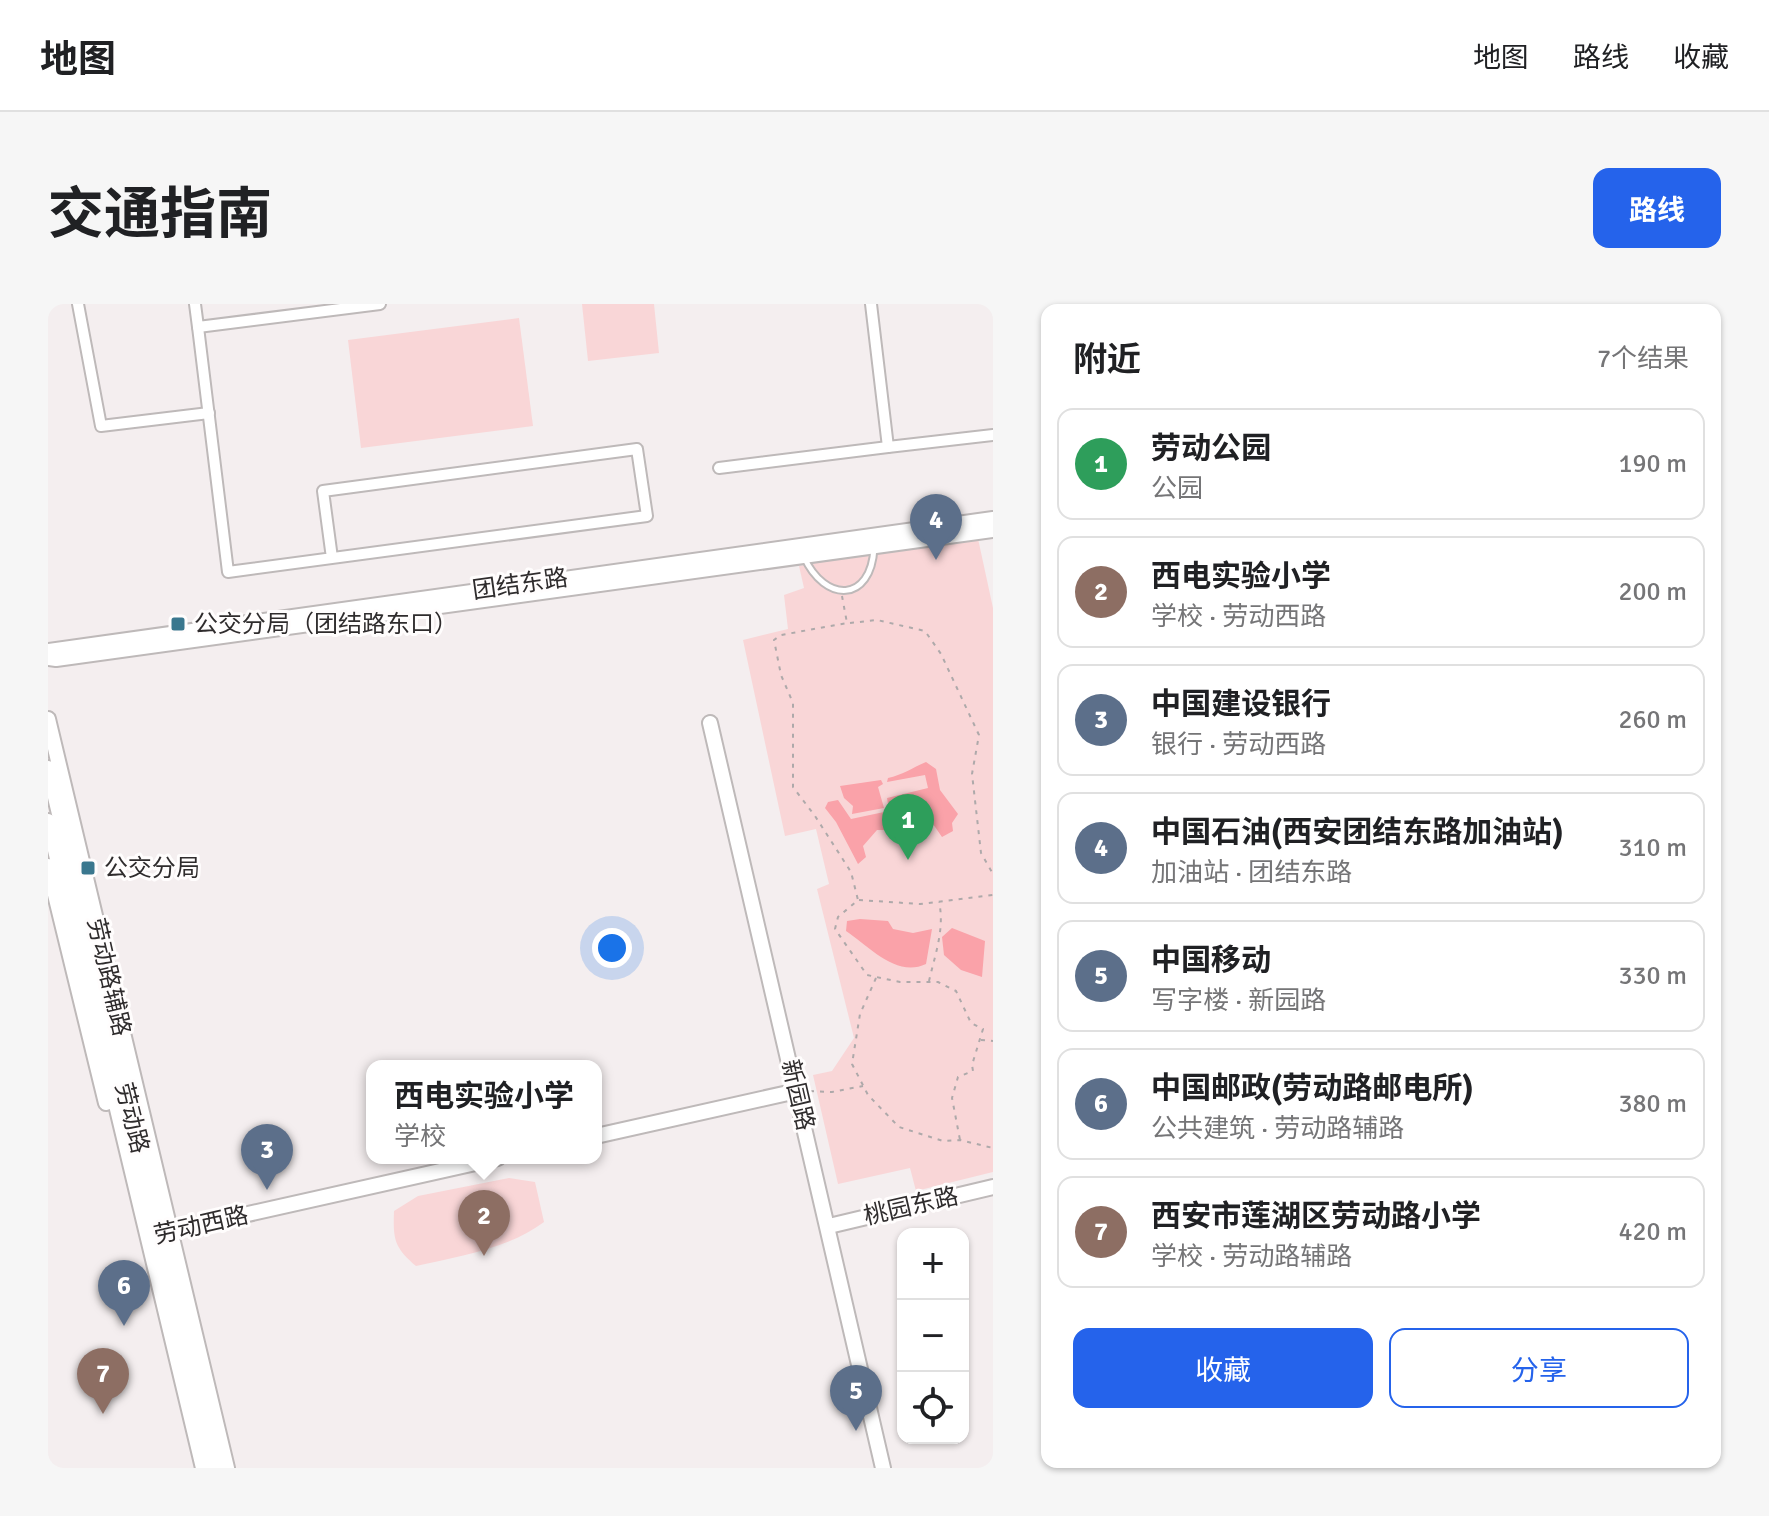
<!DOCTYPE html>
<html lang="zh">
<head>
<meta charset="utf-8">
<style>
  body { margin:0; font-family:Signika,"Noto Sans SC",sans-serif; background:#f6f6f6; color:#202124 }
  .controls { position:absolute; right:24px; bottom:24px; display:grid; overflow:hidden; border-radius:16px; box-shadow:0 2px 6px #0004 }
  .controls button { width:72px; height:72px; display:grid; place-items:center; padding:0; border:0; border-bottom:2px solid #e0e0e0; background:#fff; color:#202124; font:40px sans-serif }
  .you { position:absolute; left:564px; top:644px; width:28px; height:28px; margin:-20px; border:6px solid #fff; border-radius:50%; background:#1a73e8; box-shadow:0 0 0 12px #1a73e833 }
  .badge { display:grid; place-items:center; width:52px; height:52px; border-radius:50%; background:#2563eb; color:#fff; font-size:26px; font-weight:700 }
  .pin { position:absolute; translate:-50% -66px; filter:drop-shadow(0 2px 4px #0008) }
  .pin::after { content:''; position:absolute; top:42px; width:28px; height:24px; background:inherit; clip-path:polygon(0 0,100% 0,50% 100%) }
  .popup { position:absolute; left:318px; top:756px; width:236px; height:104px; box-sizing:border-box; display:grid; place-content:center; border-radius:16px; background:#fff; filter:drop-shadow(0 2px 6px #0005); font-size:26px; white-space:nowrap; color:#757577 }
  .popup b { font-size:30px; color:#202124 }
  .popup::after { content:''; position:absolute; left:50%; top:100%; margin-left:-16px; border:16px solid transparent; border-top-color:#fff }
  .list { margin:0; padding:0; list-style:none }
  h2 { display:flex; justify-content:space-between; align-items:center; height:104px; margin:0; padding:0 32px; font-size:34px }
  h2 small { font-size:26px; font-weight:400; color:#757577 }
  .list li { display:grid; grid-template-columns:52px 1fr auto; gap:24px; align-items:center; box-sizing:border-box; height:112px; margin:0 16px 16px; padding:0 16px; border:2px solid #e0e0e0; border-radius:16px }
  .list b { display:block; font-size:30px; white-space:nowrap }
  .list p { margin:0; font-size:26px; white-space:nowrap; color:#757577 }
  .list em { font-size:26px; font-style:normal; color:#757577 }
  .actions { display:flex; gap:16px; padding:24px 32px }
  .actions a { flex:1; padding:18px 0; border:2px solid #2563eb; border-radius:16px; text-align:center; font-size:28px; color:#2563eb }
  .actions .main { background:#2563eb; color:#fff }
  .icon { flex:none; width:44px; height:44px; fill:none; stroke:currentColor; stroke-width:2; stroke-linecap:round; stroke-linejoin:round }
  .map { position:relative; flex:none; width:945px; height:1164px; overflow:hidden; border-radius:16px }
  header { display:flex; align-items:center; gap:48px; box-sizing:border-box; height:112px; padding:0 40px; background:#fff; border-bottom:2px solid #e0e0e0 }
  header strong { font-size:38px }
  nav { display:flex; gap:44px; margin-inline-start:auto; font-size:28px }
  .intro { display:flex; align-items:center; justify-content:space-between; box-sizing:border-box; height:192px; padding:0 48px }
  h1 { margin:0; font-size:56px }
  .button { padding:20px 36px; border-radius:16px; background:#2563eb; color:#fff; font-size:28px; font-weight:700 }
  main { display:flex; gap:48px; padding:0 48px }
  aside { flex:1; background:#fff; border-radius:16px; box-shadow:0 2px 6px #0004 }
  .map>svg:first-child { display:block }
  .green { fill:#f9d6d7 }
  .water { fill:#faa2a9 }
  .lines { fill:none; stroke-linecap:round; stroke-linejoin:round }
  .lane-casing { stroke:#beb9b9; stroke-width:9 }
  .street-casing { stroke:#beb9b9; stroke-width:14 }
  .secondary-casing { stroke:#beb9b9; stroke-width:18 }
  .path { stroke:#aea9aa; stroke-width:2; stroke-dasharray:4 6; stroke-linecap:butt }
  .lane { stroke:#fff; stroke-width:5 }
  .street { stroke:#fff; stroke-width:10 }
  .secondary { stroke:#fff; stroke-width:14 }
  .poi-dot { fill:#3a778e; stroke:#fffdfd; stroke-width:3 }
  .labels { text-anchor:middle; stroke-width:6; stroke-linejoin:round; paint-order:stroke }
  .street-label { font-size:24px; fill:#2f2c2d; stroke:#fffdfd }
  .poi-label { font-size:24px; fill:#2f2c2d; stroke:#fffdfd; text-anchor:start }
</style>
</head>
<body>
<header>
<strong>地图</strong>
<nav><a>地图</a><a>路线</a><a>收藏</a></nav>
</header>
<div class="intro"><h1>交通指南</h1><a class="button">路线</a></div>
<main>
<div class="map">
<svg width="945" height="1164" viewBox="0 0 945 1164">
  <rect width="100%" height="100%" fill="#f4eeef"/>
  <g class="green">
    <polygon points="534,0 606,0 611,49 540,57"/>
    <polygon points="471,14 485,122 313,144 300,36"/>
    <polygon points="929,230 945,304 945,868 868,887 862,864 790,880 765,771 784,767 806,734 769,585 781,580 768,525 737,532 695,336 740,325 736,291 756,284 751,262"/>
    <path d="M461 874 487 878 496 918C460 945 411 952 368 962 346 943 345 935 346 907L370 892Z"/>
  </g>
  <g class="water">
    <path d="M878 458 888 465 892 486 910 510 904 519 905 527 894 533 885 520 851 526H829L815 542 818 553 810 560 788 518 777 504 780 498 790 496 803 515 855 504 854 499 840 500 839 494 880 484 877 471 839 478 840 474C854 471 864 464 878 458Z"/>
    <polygon points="833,476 835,480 830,483 836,504 804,510 805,502 796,494 792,482"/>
    <path d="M812 615 840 617 845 625 865 629 884 625 878 660C848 674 821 642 798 627L799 617Z"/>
    <polygon points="904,624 937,637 934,673 913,666 896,651 894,633"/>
  </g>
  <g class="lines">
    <g class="lane-casing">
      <path id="lane" d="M756 253C777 299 823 299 826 244"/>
    </g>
    <g class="street-casing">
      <g id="street">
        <polyline points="30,0 53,122 161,109"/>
        <polyline points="147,0 150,23 332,0"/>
        <polyline points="823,0 840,143 945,131"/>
        <polyline points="150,23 180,268 599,212 589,145 275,187 284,254"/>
        <polyline points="671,164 840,143"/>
      </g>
    </g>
    <g class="secondary-casing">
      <g id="secondary">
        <polyline points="0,347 945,215"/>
        <polyline points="0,354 8,355 945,226"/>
        <polyline points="0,415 179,1164"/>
        <polyline points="662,419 835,1164"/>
        <polyline points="0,464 168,1164"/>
        <polyline points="0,517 155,1164"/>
        <polyline points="0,562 58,799"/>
        <polyline points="548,832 749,787"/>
        <polyline points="781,922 945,883"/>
        <polyline points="115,929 450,854"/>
      </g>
    </g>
    <g class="path">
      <polyline points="794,292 799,319 733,331 726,336 733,371 745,399 745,483 767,512 803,568 810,596 790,613 787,625 819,671 852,678 890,678 908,687 923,719 935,725 924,761 925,767 910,773 904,794 912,836"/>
      <polyline points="802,319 829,316 877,327 893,350 931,431 924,470 933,549 945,570"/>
      <polyline points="811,596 872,600 945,591"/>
      <polyline points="828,674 812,710 804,760 820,791 851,823 895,837 912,836 945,844"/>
      <path d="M881 677C887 651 897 624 891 598"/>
      <polyline points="933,736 945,737"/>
      <polyline points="762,787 784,788 815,782"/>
    </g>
    <use href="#lane" class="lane"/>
    <use href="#street" class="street"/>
    <use href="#secondary" class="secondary"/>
  </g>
  <g class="poi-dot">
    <rect x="122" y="312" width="16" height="16" rx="4"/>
    <rect x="32" y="556" width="16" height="16" rx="4"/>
  </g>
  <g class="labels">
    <g class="street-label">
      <text transform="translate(472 280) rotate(-8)" y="8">团结东路</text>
      <text transform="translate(61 673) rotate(77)" y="8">劳动路辅路</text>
      <text transform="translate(750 791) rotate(77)" y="8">新园路</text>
      <text transform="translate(84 814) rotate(76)" y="8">劳动路</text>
      <text transform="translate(863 902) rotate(-13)" y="8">桃园东路</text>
      <text transform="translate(153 921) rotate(-13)" y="8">劳动西路</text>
    </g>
    <g class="poi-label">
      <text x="146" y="328">公交分局（团结路东口）</text>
      <text x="56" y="572">公交分局</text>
    </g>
  </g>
</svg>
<div class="controls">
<button>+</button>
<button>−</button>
<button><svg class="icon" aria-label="locate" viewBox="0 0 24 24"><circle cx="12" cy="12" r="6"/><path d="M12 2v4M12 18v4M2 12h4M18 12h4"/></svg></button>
</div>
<div class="you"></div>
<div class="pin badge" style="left:860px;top:556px;background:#2e9e5b">1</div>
<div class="pin badge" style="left:436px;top:952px;background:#8d6e63">2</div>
<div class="popup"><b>西电实验小学</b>学校</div>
<div class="pin badge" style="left:219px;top:886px;background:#5c6f8a">3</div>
<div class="pin badge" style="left:888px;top:256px;background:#5c6f8a">4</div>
<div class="pin badge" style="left:808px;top:1127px;background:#5c6f8a">5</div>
<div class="pin badge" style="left:76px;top:1022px;background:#5c6f8a">6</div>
<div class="pin badge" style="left:55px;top:1110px;background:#8d6e63">7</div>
</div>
<aside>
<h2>附近<small>7个结果</small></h2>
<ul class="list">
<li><span class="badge" style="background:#2e9e5b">1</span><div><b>劳动公园</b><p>公园</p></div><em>190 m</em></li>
<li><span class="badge" style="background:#8d6e63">2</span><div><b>西电实验小学</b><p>学校 · 劳动西路</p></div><em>200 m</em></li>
<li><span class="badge" style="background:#5c6f8a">3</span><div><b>中国建设银行</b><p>银行 · 劳动西路</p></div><em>260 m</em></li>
<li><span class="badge" style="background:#5c6f8a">4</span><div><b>中国石油(西安团结东路加油站)</b><p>加油站 · 团结东路</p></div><em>310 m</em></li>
<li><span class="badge" style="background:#5c6f8a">5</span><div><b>中国移动</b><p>写字楼 · 新园路</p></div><em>330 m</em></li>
<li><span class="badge" style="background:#5c6f8a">6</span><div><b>中国邮政(劳动路邮电所)</b><p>公共建筑 · 劳动路辅路</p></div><em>380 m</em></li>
<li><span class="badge" style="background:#8d6e63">7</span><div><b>西安市莲湖区劳动路小学</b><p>学校 · 劳动路辅路</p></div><em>420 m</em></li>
</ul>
<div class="actions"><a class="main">收藏</a><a>分享</a></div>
</aside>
</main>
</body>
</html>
